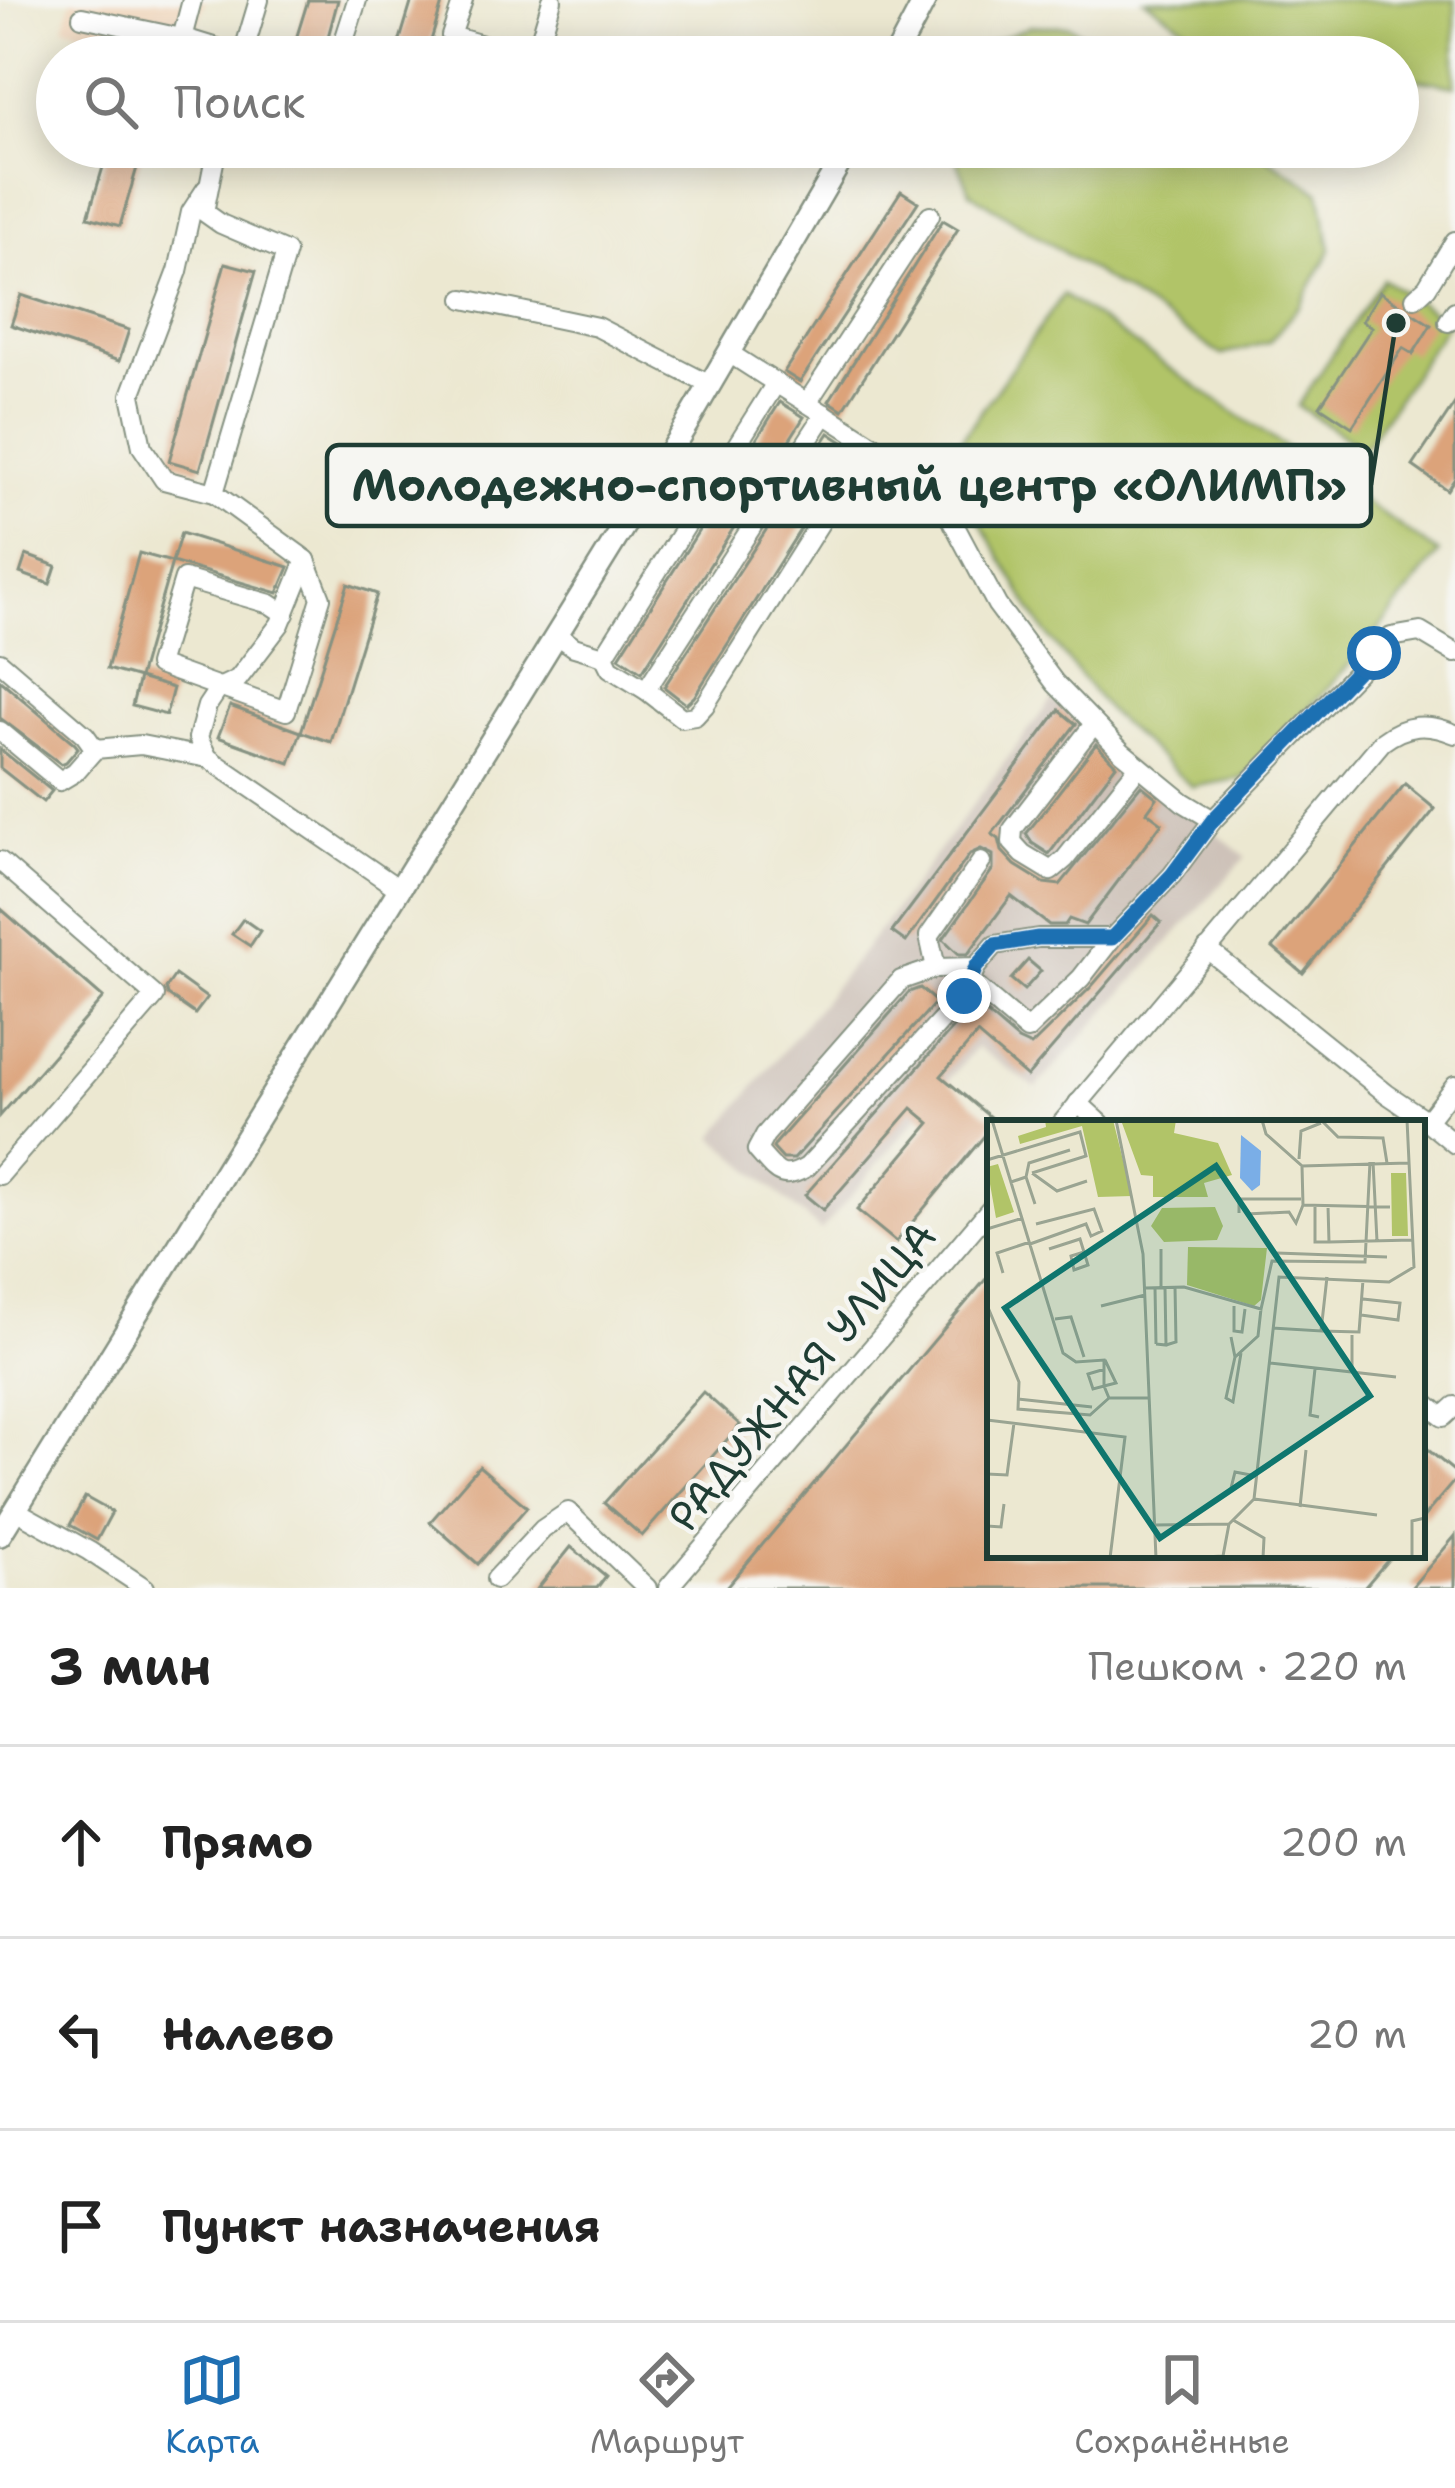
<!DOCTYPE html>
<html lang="ru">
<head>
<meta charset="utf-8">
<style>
  body { margin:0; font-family:"Shantell Sans",sans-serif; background:#f6f6f6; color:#222 }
  .stop { position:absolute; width:36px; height:36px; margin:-27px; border:9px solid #1f6fb2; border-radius:50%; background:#fff }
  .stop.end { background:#1f6fb2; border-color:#fff; box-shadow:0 3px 12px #0008 }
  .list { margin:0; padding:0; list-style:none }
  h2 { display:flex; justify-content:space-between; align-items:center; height:156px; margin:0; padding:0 48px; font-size:51px }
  h2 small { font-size:39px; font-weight:400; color:#767676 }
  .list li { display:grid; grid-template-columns:78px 1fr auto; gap:36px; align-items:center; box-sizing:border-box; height:192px; padding:0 48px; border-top:3px solid #e0e0e0 }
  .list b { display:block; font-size:45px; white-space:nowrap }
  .list em { font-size:39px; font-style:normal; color:#767676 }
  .icon { flex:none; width:66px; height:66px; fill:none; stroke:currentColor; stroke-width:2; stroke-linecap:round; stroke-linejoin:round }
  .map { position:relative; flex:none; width:1455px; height:1588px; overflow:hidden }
  .search { position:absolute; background:#fff; box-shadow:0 6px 30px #0003; left:36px; right:36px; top:36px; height:132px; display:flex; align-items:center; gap:30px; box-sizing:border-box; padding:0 42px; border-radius:66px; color:#767676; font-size:45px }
  .sheet { height:732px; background:#fff }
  nav { display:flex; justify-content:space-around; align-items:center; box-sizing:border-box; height:168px; border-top:3px solid #e0e0e0; background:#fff; font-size:33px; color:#767676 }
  nav a { display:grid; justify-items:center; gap:6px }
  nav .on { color:#1f6fb2 }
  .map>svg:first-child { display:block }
  .built { fill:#f0d6bc }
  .industrial { fill:#cec2b9 }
  .green { fill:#b1c468; stroke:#68804e; stroke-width:3 }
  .building { fill:#dca37a }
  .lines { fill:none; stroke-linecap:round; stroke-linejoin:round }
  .minor-casing { stroke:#869282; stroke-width:22 }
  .major-casing { stroke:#869282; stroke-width:26 }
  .minor { stroke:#fff; stroke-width:18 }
  .major { stroke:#fff; stroke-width:21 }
  .route { stroke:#1f6fb2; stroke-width:15 }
  .labels { text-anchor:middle; stroke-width:9; stroke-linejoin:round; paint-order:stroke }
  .street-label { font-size:42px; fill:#1f3d34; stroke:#f6f6f2 }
  .inset-road { fill:none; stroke:#9aa492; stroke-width:3 }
  .view { fill:#0f766e; fill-opacity:0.15; stroke:#0f766e; stroke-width:6 }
  .inset-edge { fill:none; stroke:#1f3d34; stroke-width:6 }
  .leader { fill:none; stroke:#1f3d34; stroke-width:4.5 }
  .callout-dot { fill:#1f3d34; stroke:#f6f6f2; stroke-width:4.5 }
  .callout { fill:#f6f6f2; stroke:#1f3d34; stroke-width:4.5 }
  .callout-label { font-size:45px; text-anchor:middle; font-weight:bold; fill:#1f3d34 }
</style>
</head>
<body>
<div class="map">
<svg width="1455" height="1588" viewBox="0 0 1455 1588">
  <rect width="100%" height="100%" fill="#f6f6f2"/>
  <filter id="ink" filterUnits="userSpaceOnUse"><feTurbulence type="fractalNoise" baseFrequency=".00833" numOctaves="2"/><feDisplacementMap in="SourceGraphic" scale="24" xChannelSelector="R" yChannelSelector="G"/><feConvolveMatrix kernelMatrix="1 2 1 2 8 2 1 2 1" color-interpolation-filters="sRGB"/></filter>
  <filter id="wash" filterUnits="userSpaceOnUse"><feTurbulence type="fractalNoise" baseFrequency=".004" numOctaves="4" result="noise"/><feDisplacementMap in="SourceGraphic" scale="48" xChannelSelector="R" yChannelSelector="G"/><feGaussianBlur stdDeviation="2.7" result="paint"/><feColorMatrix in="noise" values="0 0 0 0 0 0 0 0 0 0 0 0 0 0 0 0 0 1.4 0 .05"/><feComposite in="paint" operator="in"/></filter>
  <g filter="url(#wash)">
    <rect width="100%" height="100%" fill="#ece8d1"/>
    <polygon class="built" points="72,0 205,0 189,57 161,57 64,26"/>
    <polygon class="industrial" points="1052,699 1246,857 1036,1088 976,1047 821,1231 714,1137 881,928"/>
    <g class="green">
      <polygon points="1145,0 1455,0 1455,86 1405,77 1398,73 1398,57 1370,57 1345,42 1340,57 1229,57"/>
      <polygon points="1031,26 1070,26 1116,57 975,57 985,45"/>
      <polygon points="952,147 1251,147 1320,192 1331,250 1300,305 1269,342 1222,355 970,192"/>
      <polygon points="1383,279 1448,322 1364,449 1298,406"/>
      <polygon points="1063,295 1439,553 1360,653 1243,778 1192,787 1109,712 1042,628 980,522 939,471"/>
    </g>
    <g id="blocks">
      <g class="building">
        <polygon points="308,0 338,0 325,48 296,39"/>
        <polygon points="412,0 443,0 428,51 399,43"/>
        <polygon points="109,147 143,147 120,226 88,217"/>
        <polygon points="901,191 918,202 800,382 784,372"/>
        <polygon points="943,220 958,229 843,410 829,401"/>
        <polygon points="225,263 256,271 200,470 169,461"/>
        <polygon points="1380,292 1431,325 1413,354 1403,348 1352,427 1320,406 1372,327 1362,321"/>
        <polygon points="21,295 129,330 119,361 11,325"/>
        <polygon points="780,402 804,417 642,672 619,657"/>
        <polygon points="1455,403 1455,478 1447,490 1413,466"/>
        <polygon points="829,433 852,448 694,697 686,704 664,687"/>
        <polygon points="181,533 289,567 278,593 172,562"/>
        <polygon points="139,553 172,562 139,678 107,669"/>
        <polygon points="26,555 56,566 50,584 20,573"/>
        <polygon points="348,584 377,594 331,742 301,732"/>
        <polygon points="139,678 173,688 166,715 132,706"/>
        <polygon points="0,680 75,744 78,748 66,762 61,764 0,718"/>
        <polygon points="230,706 301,732 290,763 218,737"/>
        <polygon points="1059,710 1076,724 992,834 999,839 1002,851 1015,865 1044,883 1060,885 1141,785 1157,798 1147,812 1162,823 1085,925 1069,919 1065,925 1049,925 1011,896 968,954 959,954 943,939 993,869 993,855 981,849 970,854 906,942 892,932"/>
        <polygon points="1096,744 1116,765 1049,854 1032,843 1026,834"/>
        <polygon points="0,749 52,791 43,802 0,768"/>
        <polygon points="1405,784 1435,809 1303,973 1273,948"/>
        <polygon points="0,908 103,998 0,1116"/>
        <polygon points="1153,915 1161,922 1027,1077 977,1034 941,1076 996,1122 990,1123 990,1129 896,1242 857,1210 930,1123 912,1108 823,1210 805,1195 975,1003 1018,1040 1031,1046 1091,987"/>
        <polygon points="243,919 260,931 250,946 232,934"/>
        <polygon points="1028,960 1041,971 1024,990 1011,979"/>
        <polygon points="175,975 207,998 195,1014 168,995 166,988"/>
        <polygon points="920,988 936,1002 794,1159 783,1159 773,1148 776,1143 909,992"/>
        <polygon points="990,1274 990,1555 1392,1555 1364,1588 726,1588"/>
        <polygon points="703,1392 740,1425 642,1536 604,1503"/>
        <polygon points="1422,1445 1455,1472 1455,1480 1422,1519"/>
        <polygon points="479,1466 527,1507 478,1564 430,1522"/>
        <polygon points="85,1497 112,1512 97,1540 70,1525"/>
        <polygon points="1455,1536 1455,1588 1411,1588"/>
        <polygon points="571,1547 606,1576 597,1588 538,1588"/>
      </g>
    </g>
  </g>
  <g filter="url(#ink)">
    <use href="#blocks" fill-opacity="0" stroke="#869282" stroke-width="3"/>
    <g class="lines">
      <g class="minor-casing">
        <g id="minor">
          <polyline points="463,0 451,36 525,57"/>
          <polyline points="82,17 191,40 243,56"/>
          <polyline points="182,38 192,0"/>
          <polyline points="343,44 357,0"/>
          <polyline points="242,57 259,0"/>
          <polyline points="535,57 552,0"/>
          <polyline points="206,189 191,212 178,271 131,395 142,447 164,480 214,493 306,560 280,624 238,679 219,688 207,706 198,738 208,758 399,889"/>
          <polyline points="1415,298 1427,287 1455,241"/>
          <polyline points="464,299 597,327 710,385"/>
          <polyline points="1448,322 1455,311"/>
          <polyline points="729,353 915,472 941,500 997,605 1055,683 1122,752 1183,802 1213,820 1391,637 1420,632 1455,653"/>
          <polyline points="807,403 930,215"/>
          <polyline points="214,493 286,252 221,224 204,212 217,147"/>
          <polyline points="285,614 270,604 184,579 158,665 286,711 321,598 306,560"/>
          <polyline points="556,634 574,647 604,656 776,383"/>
          <polyline points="604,656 610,668 646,690 825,414"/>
          <polyline points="0,662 85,735 95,749"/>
          <polyline points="646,690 682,718 695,716 705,705 859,461 873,445"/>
          <polyline points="1094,724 1013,829 1012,842 1023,854 1051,871 1065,859 1139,766"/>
          <polyline points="0,731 60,781 75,772 95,749 141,745 208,758"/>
          <polyline points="0,861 155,996 0,1175"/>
          <polyline points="981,862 929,936 936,968 976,967 995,945 1038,938 1112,938 1172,875 1213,820"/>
          <polyline points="1207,949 1387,1094 1427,1121 1455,1085"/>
          <path d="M936 968 901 980 765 1135 757 1150C776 1171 780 1183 807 1167L964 996 976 967"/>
          <polyline points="970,981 1027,1030 1081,978 1112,938"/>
          <polyline points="1078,1103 1100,1123"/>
          <polyline points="1427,1121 1455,1144"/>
          <path d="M1062 1123 1382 742C1406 724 1427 722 1455 734"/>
          <polyline points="1422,1400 1443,1417 1455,1406"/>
          <polyline points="15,1510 89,1551 145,1588"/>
          <polyline points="496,1579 543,1529 568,1512 647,1588"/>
          <polyline points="668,1588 990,1209"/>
        </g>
      </g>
      <g class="major-casing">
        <g id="major">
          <polyline points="895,57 925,0"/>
          <polyline points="0,1535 687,424 849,147"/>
        </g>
      </g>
      <use href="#minor" class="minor"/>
      <use href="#major" class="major"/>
    </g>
  </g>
  <g class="lines" filter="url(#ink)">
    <polyline class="route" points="964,996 976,967 995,945 1038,938 1112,938 1172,875 1213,820 1374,653"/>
  </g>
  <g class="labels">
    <g class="street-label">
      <text transform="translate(802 1376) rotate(-50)" y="15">РАДУЖНАЯ УЛИЦА</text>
    </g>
  </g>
  <g transform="translate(987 1120)">
    <rect width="438" height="438" fill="#ece8d1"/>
    <path d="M58 0H126L145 76 111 77 95 6 33 24 31 16 59 7ZM189 0 187 13 231 23 245 55 217 63 221 77H166V56L154 55 135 3ZM11 44 27 92 9 98 0 47ZM404 53H419L421 116H405ZM228 87 236 106 230 120 177 122 164 106 175 88ZM201 127 280 128 274 180 267 186 200 165Z" fill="#b1c468"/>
    <path d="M254 15 274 31 273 65 265 71 253 58Z" fill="#7aaee7"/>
    <path class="inset-road" d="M5 0 76 233 89 242 117 240V266M129 0 156 134 169 438M275 0 279 14 315 46 316 85 403 87M334 0 351 17 396 18 400 43M312 39 314 11 334 3M0 40 93 12 99 36 45 53M386 42 390 121M315 46 421 43M45 53 70 71 100 61M39 57 42 43 83 30M24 62 39 57 48 84M328 86V122H342L341 86M252 93V79H314M259 94 302 92 309 103 316 85M0 109 36 98M342 122 425 120M43 124 99 104 104 116 115 111 107 89 49 104M62 129 93 119 101 145 87 150 84 136 97 132M174 129V168M290 133 400 137M16 153 10 133 43 122M158 168 197 167 274 189 285 141 378 142 383 42M168 168 169 224M0 185 32 262 31 289 103 295 122 278M114 186 158 175M247 186V211L255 212 258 189M374 195 411 200 413 183 376 179M68 199 84 197 97 237M285 208 334 211 340 157M334 211 372 212 376 160M244 217 248 237 271 216 274 189M169 224 179 225 178 168M179 225 189 222 188 167M248 237 239 278 246 282 254 233M282 243 365 252V215M118 249 101 254 106 269 117 266 122 278H163M328 249 323 295 332 297M365 252 409 257M117 266 129 263 118 240M31 279 105 287M0 300 138 317 123 438M0 354 20 355 27 303M244 368 248 352 269 356M313 387 319 330M390 395 267 379 292 157 402 162 427 147 420 0M246 400 277 418 276 438M168 405 242 404 267 379M0 406 14 407 17 384M199 438 236 436 242 404M425 438V401L438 398"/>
    <path class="view" d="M229 46 383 276 173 418 18 188Z"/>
    <rect width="438" height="438" class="inset-edge"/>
  </g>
  <path class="leader" d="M1396 323L1371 485"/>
  <circle class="callout-dot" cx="1396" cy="323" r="12"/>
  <rect class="callout" x="327" y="445" width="1044" height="81" rx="12"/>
  <g class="callout-label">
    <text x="849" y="501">Молодежно-спортивный центр «ОЛИМП»</text>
  </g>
</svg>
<div class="stop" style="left:1374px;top:653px"></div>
<div class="stop end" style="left:964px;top:996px"></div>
<div class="search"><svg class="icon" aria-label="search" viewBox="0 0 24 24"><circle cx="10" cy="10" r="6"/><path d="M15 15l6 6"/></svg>Поиск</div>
</div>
<section class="sheet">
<h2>3 мин<small>Пешком · 220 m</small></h2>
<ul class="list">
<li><svg class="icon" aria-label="ahead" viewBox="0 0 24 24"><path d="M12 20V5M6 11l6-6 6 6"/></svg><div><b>Прямо</b></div><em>200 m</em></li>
<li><svg class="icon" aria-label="left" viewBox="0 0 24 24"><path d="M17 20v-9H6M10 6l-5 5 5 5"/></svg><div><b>Налево</b></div><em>20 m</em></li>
<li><svg class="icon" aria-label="arrive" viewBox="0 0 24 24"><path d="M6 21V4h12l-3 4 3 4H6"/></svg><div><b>Пункт назначения</b></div></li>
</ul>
</section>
<nav>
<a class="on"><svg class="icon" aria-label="map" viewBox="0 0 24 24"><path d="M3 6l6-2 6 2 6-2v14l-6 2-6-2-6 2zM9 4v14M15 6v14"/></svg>Карта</a>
<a><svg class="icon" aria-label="directions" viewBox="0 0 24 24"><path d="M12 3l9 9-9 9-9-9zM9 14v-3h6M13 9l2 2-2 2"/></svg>Маршрут</a>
<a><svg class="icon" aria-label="saved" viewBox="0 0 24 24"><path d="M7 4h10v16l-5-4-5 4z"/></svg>Сохранённые</a>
</nav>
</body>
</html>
